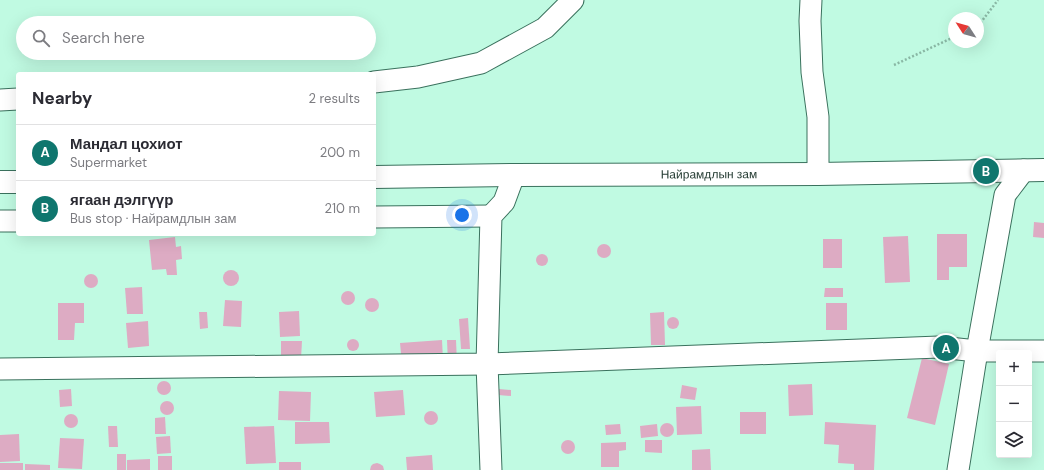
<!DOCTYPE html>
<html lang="en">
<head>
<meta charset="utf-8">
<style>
  body { margin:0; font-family:"DM Sans",sans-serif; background:#f2f2f3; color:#2b2b33 }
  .controls { position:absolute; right:12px; bottom:12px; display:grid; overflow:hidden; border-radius:4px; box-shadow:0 4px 16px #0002 }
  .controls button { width:36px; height:36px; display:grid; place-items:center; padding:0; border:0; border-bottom:1px solid #e1e1e2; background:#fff; color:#2b2b33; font:20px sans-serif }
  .compass { position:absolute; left:948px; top:12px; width:36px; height:36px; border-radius:50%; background:#fff; box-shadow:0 4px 16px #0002; rotate:306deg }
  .you { position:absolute; left:462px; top:215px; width:14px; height:14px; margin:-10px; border:3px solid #fff; border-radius:50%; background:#1a73e8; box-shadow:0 0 0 6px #1a73e833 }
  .badge { display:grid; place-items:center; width:26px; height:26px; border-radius:50%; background:#0f766e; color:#fff; font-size:13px; font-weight:700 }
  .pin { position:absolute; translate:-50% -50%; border:2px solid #fff; box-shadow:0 1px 4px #0006 }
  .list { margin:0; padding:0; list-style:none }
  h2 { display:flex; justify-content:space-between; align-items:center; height:52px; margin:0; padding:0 16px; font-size:17px }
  h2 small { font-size:13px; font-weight:400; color:#7c7c81 }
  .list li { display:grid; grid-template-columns:26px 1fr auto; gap:12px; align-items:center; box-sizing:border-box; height:56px; padding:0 16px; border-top:1px solid #e1e1e2 }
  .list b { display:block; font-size:15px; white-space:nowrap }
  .list p { margin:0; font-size:13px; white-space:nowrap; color:#7c7c81 }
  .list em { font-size:13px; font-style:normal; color:#7c7c81 }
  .icon { flex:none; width:22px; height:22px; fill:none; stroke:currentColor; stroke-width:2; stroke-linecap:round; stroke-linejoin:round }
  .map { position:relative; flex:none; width:1044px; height:470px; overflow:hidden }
  .search { position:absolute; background:#fff; box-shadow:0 4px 16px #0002; left:16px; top:16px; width:360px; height:44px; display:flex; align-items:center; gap:10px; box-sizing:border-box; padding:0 14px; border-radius:22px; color:#7c7c81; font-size:15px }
  .panel { position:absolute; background:#fff; box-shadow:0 4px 16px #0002; left:16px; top:72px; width:360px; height:164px; border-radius:4px }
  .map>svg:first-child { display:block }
  .building { fill:#ddabc3 }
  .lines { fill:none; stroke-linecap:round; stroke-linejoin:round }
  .minor-casing { stroke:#3a715d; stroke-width:23 }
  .major-casing { stroke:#3a715d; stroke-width:24 }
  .path { stroke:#89b7a4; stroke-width:2.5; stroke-dasharray:2 2; stroke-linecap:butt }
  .minor { stroke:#fff; stroke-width:21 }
  .major { stroke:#fff; stroke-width:22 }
  .labels { text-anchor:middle; stroke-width:3.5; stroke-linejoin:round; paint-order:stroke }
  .street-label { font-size:12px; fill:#263d34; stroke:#c0fae2 }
</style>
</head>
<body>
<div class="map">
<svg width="1044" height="470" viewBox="0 0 1044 470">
  <rect width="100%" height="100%" fill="#c0fae2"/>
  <g class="building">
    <polygon points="1034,222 1044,223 1044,238 1033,237"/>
    <polygon points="937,234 967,234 967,267 949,267 949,280 937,280"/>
    <polygon points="908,236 910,282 885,283 883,237"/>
    <polygon points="175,237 176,247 181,246 182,259 176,260 177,275 167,275 166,269 152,270 149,240"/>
    <rect x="823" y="239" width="19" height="29"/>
    <circle cx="604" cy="251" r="7"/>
    <circle cx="542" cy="260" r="6"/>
    <circle cx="231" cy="278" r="8"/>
    <circle cx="91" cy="281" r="7"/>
    <polygon points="142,287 143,314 127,314 125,288"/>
    <polygon points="825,288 843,288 843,297 824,297"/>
    <circle cx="348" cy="298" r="7"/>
    <circle cx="372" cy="305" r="7"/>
    <polygon points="225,300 242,301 241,327 223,326"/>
    <polygon points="58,303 84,303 84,323 75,323 74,340 58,340"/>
    <rect x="826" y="303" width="21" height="27"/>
    <polygon points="299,311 300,336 280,337 279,312"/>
    <polygon points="199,312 207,312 208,328 200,329"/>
    <polygon points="664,312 665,345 651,345 650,313"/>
    <circle cx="673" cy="323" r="6"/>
    <polygon points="468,318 470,349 461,349 459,319"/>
    <polygon points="148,321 149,346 128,348 126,323"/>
    <circle cx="353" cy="345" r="6"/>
    <polygon points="442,340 443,360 402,364 400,343"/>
    <polygon points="447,340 456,340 457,363 448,364"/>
    <polygon points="281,341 302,341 301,359 281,358"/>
    <polygon points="922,358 949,364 935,425 907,418"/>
    <circle cx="164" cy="388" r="7"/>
    <polygon points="812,384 813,415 789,416 788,385"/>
    <polygon points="682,385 697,388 695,400 680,398"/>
    <polygon points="71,389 72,406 60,407 59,390"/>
    <polygon points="499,389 511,390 511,396 498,395"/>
    <polygon points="403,390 405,415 376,417 374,392"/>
    <polygon points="279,391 311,392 310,421 278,420"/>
    <circle cx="167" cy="408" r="7"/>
    <polygon points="701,406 702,434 677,435 676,407"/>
    <circle cx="431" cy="418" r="7"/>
    <rect x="740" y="412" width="26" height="22"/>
    <circle cx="71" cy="421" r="7"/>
    <polygon points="165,417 166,434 155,434 155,418"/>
    <polygon points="295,422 329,422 330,443 295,444"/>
    <polygon points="825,422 876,425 874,470 854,470 854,464 838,463 839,445 824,444"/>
    <circle cx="667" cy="430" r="7"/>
    <polygon points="620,424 621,434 606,435 605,425"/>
    <polygon points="657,424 658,436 641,438 640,426"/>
    <polygon points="108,426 117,426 118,447 109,447"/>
    <polygon points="274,426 276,463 246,464 244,427"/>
    <polygon points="19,434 20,461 0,462 0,435"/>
    <polygon points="170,436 171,453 157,454 156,437"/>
    <polygon points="60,438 84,439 82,469 58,468"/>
    <circle cx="568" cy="447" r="7"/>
    <polygon points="645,440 662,440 662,453 645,452"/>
    <polygon points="626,442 626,450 619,451 619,467 601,467 601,443"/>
    <polygon points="710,449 711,470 692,470 692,450"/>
    <rect x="117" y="454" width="9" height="16"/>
    <polygon points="432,455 433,470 407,470 406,457"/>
    <rect x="158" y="456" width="14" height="14"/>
    <polygon points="150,459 150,470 127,470 127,460"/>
    <rect x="279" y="462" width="22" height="8"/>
    <rect x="0" y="463" width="23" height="7"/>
    <polygon points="377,463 380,464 383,466 384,470 370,470 371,466 373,464"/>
    <polygon points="25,464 50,465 50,470 25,470"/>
  </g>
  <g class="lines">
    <g class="minor-casing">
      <g id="minor">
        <polyline points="811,0 810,21 812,72 818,117 818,174"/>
        <polyline points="374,82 418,77 481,63 545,28 573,0"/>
        <polyline points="0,100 18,99"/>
        <polyline points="374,217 491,216"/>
        <polyline points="0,221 18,221"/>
        <polyline points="0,369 487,364 939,347 977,351 1044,351"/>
        <polyline points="491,470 487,364 491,216 504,202 514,175"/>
        <polyline points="958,470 977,351 1005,195 1024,170"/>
      </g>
    </g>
    <g class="major-casing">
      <g id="major">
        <path id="s1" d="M374 177 514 175 818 174 1044 170"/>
        <polyline points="0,182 18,182"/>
      </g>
    </g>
    <g class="path">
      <polyline points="978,26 998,0"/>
      <polyline points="894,65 954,37"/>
    </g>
    <use href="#minor" class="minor"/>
    <use href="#major" class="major"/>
  </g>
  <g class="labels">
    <g class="street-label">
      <text dy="4" stroke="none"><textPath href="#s1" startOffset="335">Найрамдлын зам</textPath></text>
    </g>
  </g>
</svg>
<div class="controls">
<button>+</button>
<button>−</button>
<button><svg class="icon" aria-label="layers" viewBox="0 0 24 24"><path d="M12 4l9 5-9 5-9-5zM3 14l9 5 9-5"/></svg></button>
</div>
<svg class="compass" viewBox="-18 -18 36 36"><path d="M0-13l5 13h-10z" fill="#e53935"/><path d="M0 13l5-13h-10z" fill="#7c7c81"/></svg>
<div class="you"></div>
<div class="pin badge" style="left:946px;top:348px">A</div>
<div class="pin badge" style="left:986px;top:171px">B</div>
<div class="search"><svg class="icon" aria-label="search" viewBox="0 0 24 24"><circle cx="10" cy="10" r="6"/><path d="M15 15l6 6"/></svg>Search here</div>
<section class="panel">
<h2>Nearby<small>2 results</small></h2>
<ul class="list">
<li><span class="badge">A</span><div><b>Мандал цохиот</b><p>Supermarket</p></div><em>200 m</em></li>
<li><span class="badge">B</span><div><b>ягаан дэлгүүр</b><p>Bus stop · Найрамдлын зам</p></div><em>210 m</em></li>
</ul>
</section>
</div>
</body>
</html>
